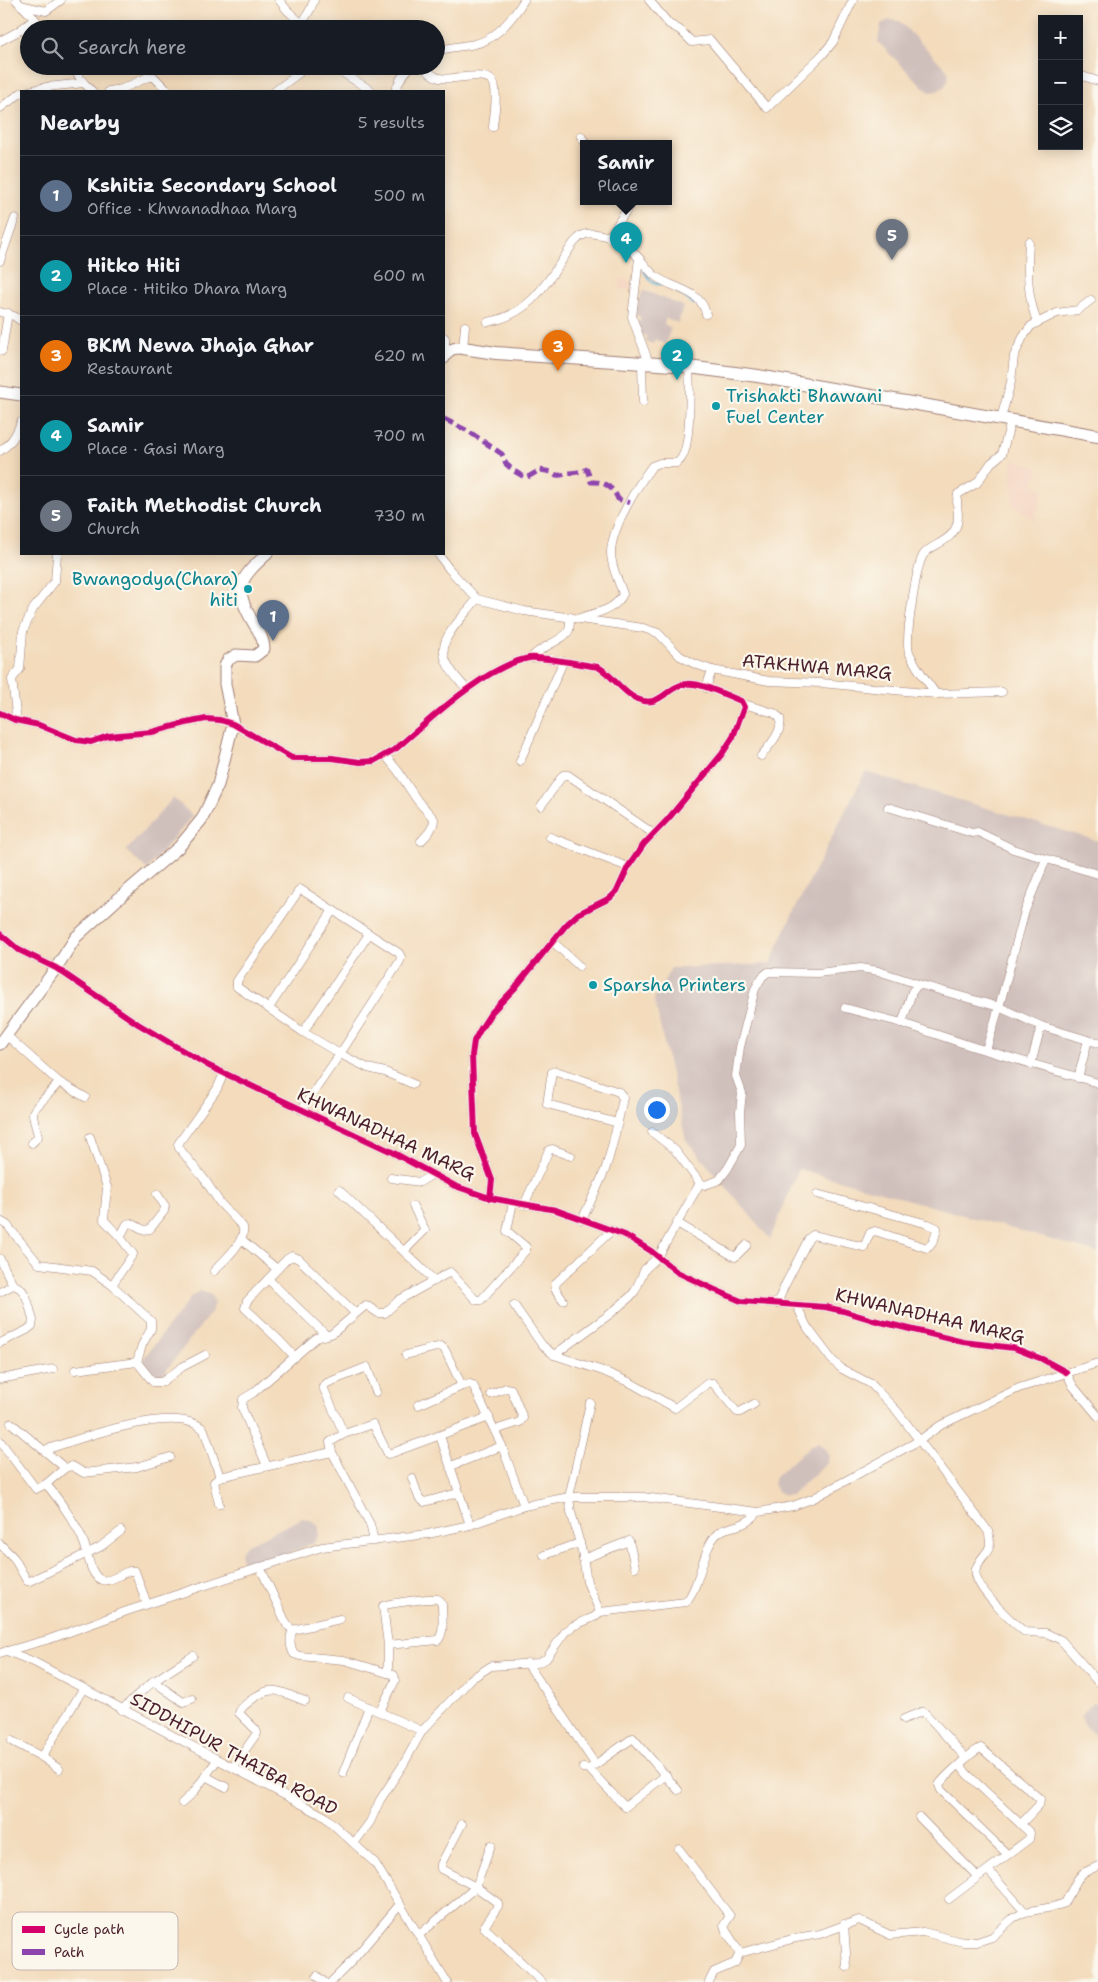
<!DOCTYPE html>
<html lang="en">
<head>
<meta charset="utf-8">
<style>
  body { margin:0; font-family:"Shantell Sans",sans-serif; background:#242831; color:#f1f3f6 }
  .controls { position:absolute; right:15px; top:15px; display:grid; overflow:hidden; border-radius:0px; box-shadow:0 2px 12px #0003 }
  .controls button { width:45px; height:45px; display:grid; place-items:center; padding:0; border:0; border-bottom:1px solid #363941; background:#171b24; color:#f1f3f6; font:25px sans-serif }
  .you { position:absolute; left:656px; top:1109px; width:18px; height:18px; margin:-12px; border:4px solid #fff; border-radius:50%; background:#1a73e8; box-shadow:0 0 0 8px #1a73e833 }
  .badge { display:grid; place-items:center; width:32px; height:32px; border-radius:50%; background:#1a73e8; color:#fff; font-size:16px; font-weight:700 }
  .pin { position:absolute; translate:-50% -41px; filter:drop-shadow(0 1px 2px #0008) }
  .pin::after { content:''; position:absolute; top:26px; width:18px; height:15px; background:inherit; clip-path:polygon(0 0,100% 0,50% 100%) }
  .popup { position:absolute; left:580px; top:140px; width:92px; height:65px; box-sizing:border-box; display:grid; place-content:center; border-radius:0px; background:#171b24; filter:drop-shadow(0 1px 4px #0005); font-size:16px; white-space:nowrap; color:#9ea1a6 }
  .popup b { font-size:19px; color:#f1f3f6 }
  .popup::after { content:''; position:absolute; left:50%; top:100%; margin-left:-10px; border:10px solid transparent; border-top-color:#171b24 }
  .list { margin:0; padding:0; list-style:none }
  h2 { display:flex; justify-content:space-between; align-items:center; height:65px; margin:0; padding:0 20px; font-size:21px }
  h2 small { font-size:16px; font-weight:400; color:#9ea1a6 }
  .list li { display:grid; grid-template-columns:32px 1fr auto; gap:15px; align-items:center; box-sizing:border-box; height:80px; padding:0 20px; border-top:1px solid #363941 }
  .list b { display:block; font-size:19px; white-space:nowrap }
  .list p { margin:0; font-size:16px; white-space:nowrap; color:#9ea1a6 }
  .list em { font-size:16px; font-style:normal; color:#9ea1a6 }
  .icon { flex:none; width:28px; height:28px; fill:none; stroke:currentColor; stroke-width:2; stroke-linecap:round; stroke-linejoin:round }
  .map { position:relative; flex:none; width:1098px; height:1982px; overflow:hidden }
  .search { position:absolute; background:#171b24; box-shadow:0 2px 12px #0003; left:20px; top:20px; width:425px; height:55px; display:flex; align-items:center; gap:12px; box-sizing:border-box; padding:0 18px; border-radius:28px; color:#9ea1a6; font-size:19px }
  .panel { position:absolute; background:#171b24; box-shadow:0 2px 12px #0003; left:20px; top:90px; width:425px; height:465px; border-radius:0px }
  .map>svg:first-child { display:block }
  .built { fill:#f4d3c0 }
  .industrial { fill:#d0c0bc }
  .lines { fill:none; stroke-linecap:round; stroke-linejoin:round }
  .stream { stroke:#64bae1; stroke-width:2.5 }
  .street-casing { stroke:#9e7d74; stroke-width:9 }
  .secondary-casing { stroke:#9e7d74; stroke-width:13 }
  .primary-casing { stroke:#9e7d74; stroke-width:14 }
  .street { stroke:#fff; stroke-width:8 }
  .secondary { stroke:#fff; stroke-width:11 }
  .primary { stroke:#fff; stroke-width:12 }
  .quiet { stroke:#8e44ad; stroke-width:5; stroke-dasharray:10 5; stroke-linecap:butt }
  .cycleway-casing { stroke:#fbf7ec; stroke-width:9 }
  .cycleway { stroke:#d6006c; stroke-width:6 }
  .culture-dot { fill:#0f9aa8; stroke:#fbf7ec; stroke-width:2 }
  .labels { text-anchor:middle; stroke-width:4.5; stroke-linejoin:round; paint-order:stroke }
  .culture-label { font-size:18px; fill:#0d838f; stroke:#fbf7ec; text-anchor:start }
  .street-label { font-size:18px; fill:#4a1f2b; stroke:#fbf7ec }
  .key { fill:#fbf7ec; stroke:#c6b6b2; stroke-width:1 }
  .key-label { font-size:14px; fill:#4a1f2b }
</style>
</head>
<body>
<div class="map">
<svg width="1098" height="1982" viewBox="0 0 1098 1982">
  <rect width="100%" height="100%" fill="#fbf7ec"/>
  <filter id="ink" filterUnits="userSpaceOnUse"><feTurbulence type="fractalNoise" baseFrequency=".02" numOctaves="2"/><feDisplacementMap in="SourceGraphic" scale="10" xChannelSelector="R" yChannelSelector="G"/><feConvolveMatrix kernelMatrix="1 2 1 2 8 2 1 2 1" color-interpolation-filters="sRGB"/></filter>
  <filter id="wash" filterUnits="userSpaceOnUse"><feTurbulence type="fractalNoise" baseFrequency=".0096" numOctaves="4" result="noise"/><feDisplacementMap in="SourceGraphic" scale="20" xChannelSelector="R" yChannelSelector="G"/><feGaussianBlur stdDeviation="1.12" result="paint"/><feColorMatrix in="noise" values="0 0 0 0 0 0 0 0 0 0 0 0 0 0 0 0 0 1.4 0 .05"/><feComposite in="paint" operator="in"/></filter>
  <g filter="url(#wash)">
    <rect width="100%" height="100%" fill="#f3dbbc"/>
    <g class="built">
      <polygon points="621,279 631,281 629,290 619,289"/>
      <polygon points="1012,459 1039,468 1033,485 1044,489 1034,521 1013,505"/>
    </g>
    <g class="industrial">
      <polygon points="889,20 899,21 945,68 949,73 948,81 944,87 937,91 930,92 924,88 878,42 881,24"/>
      <polygon points="643,290 683,306 678,323 666,318 664,324 671,328 665,344 655,339 653,344 645,341 647,336 635,332 641,317 634,315"/>
      <polygon points="865,772 1098,841 1098,1253 799,1169 770,1239 686,1140 654,999 671,968 770,964 789,921"/>
      <polygon points="173,798 193,816 147,869 126,851"/>
      <polygon points="200,1291 211,1295 214,1302 211,1312 164,1373 156,1378 147,1374 141,1367 144,1358 191,1297"/>
      <polygon points="818,1443 825,1449 829,1456 827,1463 791,1495 784,1495 777,1491 773,1484 775,1477 811,1445"/>
      <polygon points="303,1518 313,1521 319,1527 319,1535 314,1542 257,1569 249,1567 242,1561 240,1552 246,1545"/>
      <polygon points="1095,1702 1098,1704 1098,1738 1086,1727 1081,1717 1087,1708"/>
    </g>
    <g class="lines">
      <g class="stream">
        <path d="M643 268C648 277 652 287 664 283"/>
        <polyline points="674,289 694,304"/>
      </g>
    </g>
  </g>
  <g filter="url(#ink)">
    <g class="lines">
      <g class="street-casing">
        <g id="street">
          <polyline points="16,0 35,19 42,29"/>
          <polyline points="279,0 287,10 301,23"/>
          <polyline points="649,0 669,24 680,30 692,42 710,40 767,108 823,54 833,42 853,0"/>
          <polyline points="20,5 46,11 61,0"/>
          <polyline points="299,29 311,8 314,0"/>
          <polyline points="0,41 17,32 35,19"/>
          <path d="M436 52C449 46 462 47 475 44 496 39 513 18 524 0"/>
          <path d="M423 66C427 71 433 76 439 78 453 81 489 69 494 84 498 97 494 114 493 127"/>
          <polyline points="327,69 343,73 372,91"/>
          <polyline points="1079,75 1098,81"/>
          <polyline points="84,83 92,91"/>
          <polyline points="29,91 47,87 84,83 71,66"/>
          <polyline points="109,91 122,89 148,77 154,77 168,91"/>
          <polyline points="275,91 299,73 299,66"/>
          <polyline points="395,91 401,78 411,66"/>
          <polyline points="0,108 21,93"/>
          <polyline points="581,136 586,144"/>
          <polyline points="609,237 628,247 639,258"/>
          <path d="M1029 242C1027 271 1027 295 1037 322"/>
          <polyline points="0,261 15,218"/>
          <polyline points="0,312 14,316 21,321"/>
          <path d="M488 322C528 315 544 287 565 256 571 247 576 237 586 234 593 232 602 235 609 237L632 202"/>
          <polyline points="444,337 445,338 445,355"/>
          <polyline points="463,348 465,326"/>
          <polyline points="2,351 8,313"/>
          <polyline points="642,363 643,402"/>
          <path d="M649 363 632 317 639 258C644 264 649 271 655 276 672 289 701 289 706 314"/>
          <polyline points="1001,418 1011,382 1014,356 1023,337 1031,326 1057,313 1078,310 1091,300"/>
          <path d="M0 451C11 444 17 434 21 422"/>
          <polyline points="438,554 449,569 477,599 524,611 643,628 658,633 680,656 695,664 712,670 769,681 821,683 936,694 1002,692"/>
          <path d="M580 618C596 612 615 611 623 594 619 581 611 568 611 553 611 529 637 486 652 466L660 463H677C679 461 681 460 682 457 691 444 690 385 689 368"/>
          <path d="M531 658C540 646 564 641 569 630 570 626 570 621 570 617"/>
          <polyline points="706,688 712,670"/>
          <path d="M467 689C425 647 447 637 477 599"/>
          <path d="M936 694C927 681 915 667 909 652 905 640 916 564 924 554 932 544 952 542 957 524 960 514 955 504 958 494L977 483 991 463 1002 454 1011 421"/>
          <path d="M744 704 774 713 780 718C783 732 769 746 761 756"/>
          <path d="M0 713 15 720 39 725 76 740 91 742 108 736 152 732 186 723 206 719 220 720 233 724 292 758H332L360 762 374 761 397 748C430 719 486 666 529 658 542 656 583 665 598 667 613 675 621 692 637 699 661 709 666 686 686 684 701 682 727 696 741 701L744 707 733 737 722 754 668 819 644 844 628 867 617 891 610 898 578 914 566 925 514 989 491 1013 480 1030 474 1041 472 1055 475 1134 492 1180 490 1198"/>
          <polyline points="15,720 16,714 12,679 20,669 23,631 33,609 55,581 57,554"/>
          <path d="M385 755 398 771 417 800 434 819C434 828 427 835 421 841"/>
          <polyline points="520,761 563,662"/>
          <polyline points="541,806 563,775 568,775 654,834"/>
          <polyline points="888,807 972,833 978,832 1013,849 1098,874"/>
          <polyline points="550,837 628,867"/>
          <polyline points="1046,859 1025,911 999,1007 1041,1026 1098,1043"/>
          <polyline points="0,934 19,950 56,968 138,1024 209,1066 390,1151 455,1186 490,1198 556,1210 625,1235 651,1251 677,1272 713,1289 741,1301 825,1307 843,1311 873,1320 963,1342 1014,1348 1042,1359 1066,1372"/>
          <polyline points="553,942 579,966"/>
          <polyline points="918,984 999,1007 986,1050"/>
          <polyline points="269,1008 333,910"/>
          <polyline points="845,1008 902,1023 974,1047 1098,1083"/>
          <polyline points="303,1032 369,934"/>
          <polyline points="6,1035 59,1082 85,1097"/>
          <polyline points="1031,1064 1041,1026"/>
          <polyline points="1078,1078 1088,1040"/>
          <polyline points="301,1110 340,1054 400,961 401,957 399,953 300,889 237,981 237,987 303,1032 340,1054 368,1068 385,1072 413,1084"/>
          <polyline points="652,1132 675,1150 700,1183"/>
          <polyline points="90,1137 107,1187 104,1220 120,1237 133,1254 112,1285"/>
          <path d="M32 1143 38 1137C37 1128 33 1121 33 1113 33 1108 54 1090 59 1082"/>
          <polyline points="391,1178 420,1182 433,1174"/>
          <polyline points="339,1190 435,1281"/>
          <polyline points="524,1205 549,1150 552,1149 571,1156"/>
          <path d="M582 1220C589 1204 598 1187 605 1170 613 1147 618 1122 623 1098L619 1092 556 1071 552 1072 547 1104 618 1123"/>
          <polyline points="0,1221 7,1225 39,1264 92,1271 112,1285 151,1321 151,1329 142,1345 137,1362 153,1382 162,1382 182,1367 205,1355"/>
          <polyline points="677,1223 735,1257 747,1245"/>
          <polyline points="120,1237 127,1224 131,1223 144,1230 150,1229 164,1211 165,1206 157,1194"/>
          <polyline points="241,1239 277,1269"/>
          <polyline points="404,1251 425,1230 413,1206"/>
          <polyline points="0,1259 13,1285"/>
          <path d="M214 1271C224 1260 246 1242 243 1227L220 1203 205 1180 179 1148 178 1144 217 1089 224 1073"/>
          <polyline points="268,1279 325,1334"/>
          <path d="M0 1292 13 1285C28 1288 29 1308 33 1320L32 1326 27 1330 0 1343"/>
          <polyline points="563,1300 555,1289 556,1283 612,1230"/>
          <path d="M777 1304 784 1287 809 1238 813 1235 864 1247 870 1233 875 1231 927 1248C933 1245 936 1234 937 1228L928 1224 817 1194"/>
          <polyline points="514,1305 542,1345 554,1355"/>
          <path d="M797 1306 807 1327 832 1360 842 1369 871 1384 897 1411 988 1531C995 1554 982 1551 976 1569 971 1585 1012 1622 1025 1632L1046 1633 1061 1640 1098 1682"/>
          <polyline points="406,1355 441,1346 445,1350 462,1386 470,1384 473,1385 502,1446 524,1506"/>
          <polyline points="295,1357 279,1340 245,1308 247,1301 287,1259 292,1256 299,1259 355,1313"/>
          <polyline points="75,1370 137,1362"/>
          <polyline points="1066,1372 1073,1386 1098,1416"/>
          <polyline points="0,1379 53,1369"/>
          <polyline points="491,1394 506,1388 511,1389 523,1418 520,1422 495,1430"/>
          <polyline points="754,1404 740,1412 737,1412 713,1383 708,1383 675,1408 631,1383 603,1371 554,1355 610,1314 630,1297 635,1291 645,1269 658,1257 700,1183 705,1185 719,1180 728,1168 741,1145 740,1112 742,1093 736,1076 740,1047 755,989 762,977 768,972 817,973 861,968 878,971 918,984 912,992 902,1023"/>
          <polyline points="418,1405 462,1386"/>
          <path d="M11 1423 65 1468 46 1484C58 1498 78 1526 84 1543 88 1553 90 1577 102 1580 113 1583 124 1569 135 1571L147 1604"/>
          <polyline points="344,1434 323,1387 327,1383 367,1367 376,1392"/>
          <polyline points="440,1436 470,1525"/>
          <polyline points="0,1441 36,1489 46,1484"/>
          <path d="M45 1450C78 1439 179 1402 204 1430L220 1477"/>
          <path d="M267 1466 242 1408 243 1399 253 1393 315 1339C322 1334 327 1337 333 1333L366 1305 378 1313H385L399 1300 450 1272 476 1300H481L526 1250V1247L507 1231 513 1202"/>
          <polyline points="451,1466 502,1446"/>
          <polyline points="65,1468 72,1466 84,1473 137,1467 170,1457"/>
          <polyline points="412,1478 419,1498 424,1502 458,1493"/>
          <polyline points="219,1504 214,1482 220,1477 332,1452"/>
          <polyline points="374,1541 370,1524 332,1452 330,1442 344,1434 373,1424 388,1454 392,1453 489,1417"/>
          <polyline points="0,1544 14,1558 27,1581 30,1581 100,1547 121,1531"/>
          <polyline points="544,1555 580,1543"/>
          <polyline points="583,1559 629,1541 635,1567"/>
          <polyline points="260,1567 287,1625 293,1630"/>
          <path d="M600 1612 686 1602C701 1584 702 1549 717 1534 727 1524 744 1530 758 1512"/>
          <path d="M340 1619 293 1630C289 1637 290 1647 294 1654L300 1656 344 1660 394 1675 395 1681 380 1711"/>
          <polyline points="7,1651 50,1639 127,1611 322,1547 428,1534 470,1525 524,1506 569,1497 643,1497 758,1512 793,1506 814,1498 920,1440 941,1425 1019,1388 1098,1363"/>
          <polyline points="0,1653 7,1651 34,1662 324,1816 375,1863 447,1982"/>
          <polyline points="527,1663 595,1764"/>
          <path d="M388 1673V1645L383 1606C389 1603 430 1598 437 1599 441 1600 440 1602 442 1605 442 1616 445 1632 438 1640L388 1645"/>
          <polyline points="153,1681 183,1702 192,1699"/>
          <polyline points="348,1698 422,1731"/>
          <path d="M122 1710C144 1686 166 1673 193 1656"/>
          <polyline points="904,1719 921,1712 924,1712 966,1758"/>
          <polyline points="12,1741 42,1757 59,1769"/>
          <polyline points="42,1757 83,1689"/>
          <path d="M233 1767 257 1733 256 1730 239 1713C241 1707 245 1705 250 1701 272 1683 280 1692 305 1701"/>
          <polyline points="583,1768 589,1769 633,1738 678,1790"/>
          <polyline points="589,1769 625,1807 666,1775"/>
          <polyline points="343,1773 369,1707"/>
          <polyline points="205,1776 226,1787"/>
          <polyline points="182,1803 194,1792 217,1760"/>
          <polyline points="919,1817 978,1877 1029,1839 1030,1833 967,1774 960,1765"/>
          <polyline points="462,1824 441,1864 441,1869 476,1887 498,1903 498,1906 484,1927 542,1982"/>
          <polyline points="355,1842 370,1822 380,1800 403,1765 422,1731 471,1679 491,1666 537,1663 546,1659 565,1632 573,1626 594,1617 600,1612 587,1582 582,1551 571,1512 569,1497 590,1403"/>
          <polyline points="679,1849 730,1916 724,1925 726,1931 740,1953"/>
          <path d="M1007 1854 941 1790 939 1785C942 1779 975 1749 981 1748L1040 1799 1039 1805 1021 1824"/>
          <polyline points="988,1870 1025,1912"/>
          <polyline points="949,1899 978,1877"/>
          <polyline points="844,1924 847,1967"/>
          <polyline points="419,1935 476,1887 491,1845"/>
          <polyline points="317,1976 324,1982"/>
          <polyline points="331,1982 352,1961 400,1904"/>
          <polyline points="709,1982 714,1972 735,1963 740,1953 796,1938 820,1934 859,1920 890,1935 923,1932 963,1942 977,1942 992,1937 1013,1918 1025,1912 1053,1907 1065,1903 1077,1880 1083,1873 1098,1866"/>
        </g>
      </g>
      <g class="secondary-casing">
        <g id="secondary">
          <path d="M444 358C449 349 452 348 463 348"/>
          <polyline points="0,392 21,395"/>
          <path d="M0 1044 56 968 76 937 118 899 179 847 202 819 218 785 233 724 225 684V666L228 660 236 655 255 656 264 649C264 640 259 631 254 624 233 588 238 580 267 554"/>
        </g>
      </g>
      <g class="primary-casing">
        <polyline id="primary" points="463,348 496,353 673,365 758,376 1098,436"/>
      </g>
      <use href="#street" class="street"/>
      <use href="#secondary" class="secondary"/>
      <use href="#primary" class="primary"/>
      <path class="quiet" d="M444 419 468 431 502 454 506 464 514 471 526 478 540 470 552 472C559 479 563 473 571 473 577 472 580 472 587 469L591 482C604 481 613 487 618 499L630 503"/>
      <g class="cycleway-casing">
        <g id="cycleway">
          <path d="M0 713 15 720 39 725 76 740 91 742 108 736 152 732 186 723 206 719 220 720 233 724 292 758H332L360 762 374 761 397 748C430 719 486 666 529 658 542 656 583 665 598 667 613 675 621 692 637 699 661 709 666 686 686 684 701 682 727 696 741 701L744 707 733 737 722 754 668 819 644 844 628 867 617 891 610 898 578 914 566 925 514 989 491 1013 480 1030 474 1041 472 1055 475 1134 492 1180 490 1198"/>
          <polyline points="0,934 19,950 56,968 138,1024 209,1066 390,1151 455,1186 490,1198 556,1210 625,1235 651,1251 677,1272 713,1289 741,1301 825,1307 843,1311 873,1320 963,1342 1014,1348 1042,1359 1066,1372"/>
        </g>
      </g>
      <use href="#cycleway" class="cycleway"/>
    </g>
  </g>
  <g class="culture-dot">
    <circle cx="716" cy="406" r="5"/>
    <circle cx="248" cy="589" r="5"/>
    <circle cx="593" cy="985" r="5"/>
  </g>
  <g class="labels">
    <g class="culture-label">
      <text x="726" y="402">Trishakti Bhawani<tspan x="726" dy="21">Fuel Center</tspan></text>
      <text x="238" y="585" text-anchor="end">Bwangodya(Chara)<tspan x="238" dy="21">hiti</tspan></text>
      <text x="603" y="991">Sparsha Printers</text>
    </g>
    <g class="street-label">
      <text transform="translate(817 667) rotate(5)" y="6">ATAKHWA MARG</text>
      <text transform="translate(386 1134) rotate(25)" y="6">KHWANADHAA MARG</text>
      <text transform="translate(930 1316) rotate(13)" y="6">KHWANADHAA MARG</text>
      <text transform="translate(234 1754) rotate(29)" y="6">SIDDHIPUR THAIBA ROAD</text>
    </g>
  </g>
  <rect x="12" y="1912" width="166" height="58" rx="8" class="key"/>
  <rect x="22" y="1926" width="23" height="7" fill="#d6006c"/>
  <rect x="22" y="1949" width="23" height="6" fill="#8e44ad"/>
  <g class="key-label">
    <text x="54" y="1934">Cycle path</text>
    <text x="54" y="1957">Path</text>
  </g>
</svg>
<div class="controls">
<button>+</button>
<button>−</button>
<button><svg class="icon" aria-label="layers" viewBox="0 0 24 24"><path d="M12 4l9 5-9 5-9-5zM3 14l9 5 9-5"/></svg></button>
</div>
<div class="you"></div>
<div class="pin badge" style="left:273px;top:641px;background:#5c6f8a">1</div>
<div class="pin badge" style="left:677px;top:380px;background:#0f9aa8">2</div>
<div class="pin badge" style="left:558px;top:371px;background:#e8710a">3</div>
<div class="pin badge" style="left:626px;top:263px;background:#0f9aa8">4</div>
<div class="popup"><b>Samir</b>Place</div>
<div class="pin badge" style="left:892px;top:260px;background:#6b7280">5</div>
<div class="search"><svg class="icon" aria-label="search" viewBox="0 0 24 24"><circle cx="10" cy="10" r="6"/><path d="M15 15l6 6"/></svg>Search here</div>
<section class="panel">
<h2>Nearby<small>5 results</small></h2>
<ul class="list">
<li><span class="badge" style="background:#5c6f8a">1</span><div><b>Kshitiz Secondary School</b><p>Office · Khwanadhaa Marg</p></div><em>500 m</em></li>
<li><span class="badge" style="background:#0f9aa8">2</span><div><b>Hitko Hiti</b><p>Place · Hitiko Dhara Marg</p></div><em>600 m</em></li>
<li><span class="badge" style="background:#e8710a">3</span><div><b>BKM Newa Jhaja Ghar</b><p>Restaurant</p></div><em>620 m</em></li>
<li><span class="badge" style="background:#0f9aa8">4</span><div><b>Samir</b><p>Place · Gasi Marg</p></div><em>700 m</em></li>
<li><span class="badge" style="background:#6b7280">5</span><div><b>Faith Methodist Church</b><p>Church</p></div><em>730 m</em></li>
</ul>
</section>
</div>
</body>
</html>
